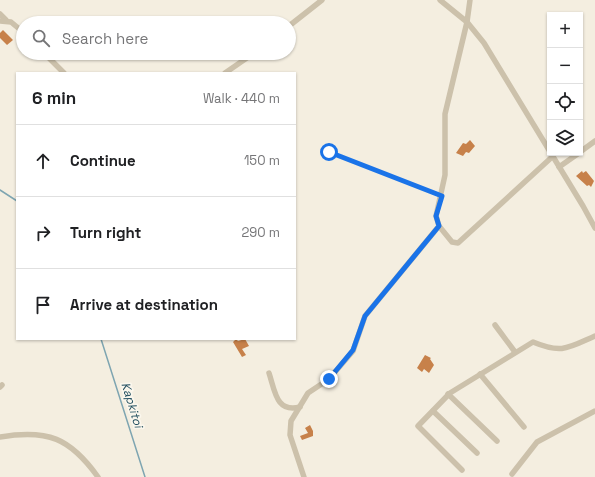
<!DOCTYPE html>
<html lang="en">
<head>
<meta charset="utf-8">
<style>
  body { margin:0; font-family:"Space Grotesk",sans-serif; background:#f6f6f6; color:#202124 }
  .controls { position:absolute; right:12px; top:12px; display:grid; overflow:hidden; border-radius:0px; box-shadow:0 1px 3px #0004 }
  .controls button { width:36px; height:36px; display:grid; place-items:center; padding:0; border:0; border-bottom:1px solid #e0e0e0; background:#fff; color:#202124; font:20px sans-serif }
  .stop { position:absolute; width:12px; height:12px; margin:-9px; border:3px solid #1a73e8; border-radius:50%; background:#fff }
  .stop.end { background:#1a73e8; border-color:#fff; box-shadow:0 1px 4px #0008 }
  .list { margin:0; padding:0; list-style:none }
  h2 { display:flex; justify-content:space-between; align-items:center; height:52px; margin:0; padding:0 16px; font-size:17px }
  h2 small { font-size:13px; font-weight:400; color:#757577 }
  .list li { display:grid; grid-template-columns:26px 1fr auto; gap:12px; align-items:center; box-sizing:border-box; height:72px; padding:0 16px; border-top:1px solid #e0e0e0 }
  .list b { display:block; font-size:15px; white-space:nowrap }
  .list em { font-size:13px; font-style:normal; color:#757577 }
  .icon { flex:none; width:22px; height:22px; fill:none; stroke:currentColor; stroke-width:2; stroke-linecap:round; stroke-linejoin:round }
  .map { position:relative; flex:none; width:595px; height:477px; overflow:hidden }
  .search { position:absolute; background:#fff; box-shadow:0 1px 3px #0004; left:16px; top:16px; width:280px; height:44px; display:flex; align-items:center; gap:10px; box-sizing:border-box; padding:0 14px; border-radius:22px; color:#757577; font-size:15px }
  .panel { position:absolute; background:#fff; box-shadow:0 1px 3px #0004; left:16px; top:72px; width:280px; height:268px; border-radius:0px }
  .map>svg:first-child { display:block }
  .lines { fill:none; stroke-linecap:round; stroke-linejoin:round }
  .stream { stroke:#7ea5b1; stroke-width:1.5 }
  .building { fill:#c7814a }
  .path { stroke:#b8ab95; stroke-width:1; stroke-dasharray:2 2; stroke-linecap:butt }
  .minor { stroke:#ccc1ab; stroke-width:5.5 }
  .route { stroke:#1a73e8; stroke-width:5 }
  .labels { text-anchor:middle; stroke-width:3.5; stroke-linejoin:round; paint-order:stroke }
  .water-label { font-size:12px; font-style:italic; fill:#1f4c5d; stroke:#fbf7ed }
</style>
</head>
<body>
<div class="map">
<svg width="595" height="477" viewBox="0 0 595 477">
  <rect width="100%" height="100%" fill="#f4eee0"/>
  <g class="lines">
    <g class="stream">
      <polyline points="0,190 17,201"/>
      <polyline points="101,339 145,477"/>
    </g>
  </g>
  <g class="building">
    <polygon points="3,30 13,40 7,45 0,38 0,33"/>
    <polygon points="470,140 475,146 469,153 466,152 463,156 456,153 463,143 466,144"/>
    <polygon points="582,171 583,173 586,171 594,181 591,187 589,185 587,186 576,176"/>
    <polygon points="236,339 238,341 245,339 249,346 242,349 246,355 242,357 233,342"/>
    <polygon points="425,355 431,358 430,359 434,365 429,373 424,369 422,372 417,368"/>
    <polygon points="310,425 313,431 313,436 302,440 300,436 308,433 305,428"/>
  </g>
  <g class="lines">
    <polyline class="path" points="329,152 435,193"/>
    <g class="minor">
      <polyline points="440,0 467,22 484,43 583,206 595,228"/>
      <polyline points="0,14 6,20"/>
      <polyline points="0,21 11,22 23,32"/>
      <polyline points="289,26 322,0"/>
      <polyline points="44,53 64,73"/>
      <polyline points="225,73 254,53"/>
      <polyline points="580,152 595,141"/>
      <polyline points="559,167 579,153"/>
      <polyline points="439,226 436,216 445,175 445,114 467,22 470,0"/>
      <polyline points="495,325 515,352"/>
      <path d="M269 373C275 391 276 413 300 407"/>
      <polyline points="480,374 524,427"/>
      <polyline points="0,387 2,385"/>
      <polyline points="448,394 497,441"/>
      <polyline points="433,411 477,453"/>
      <path d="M0 437C48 429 70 438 98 477"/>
      <path d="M462 470 418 426 450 393 533 342C562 354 568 348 595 336"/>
      <polyline points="512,474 537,442 595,411"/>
      <polyline points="304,477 290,435 291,421 308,393 329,379 353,351 365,316 439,226 452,242 458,243 552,157"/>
    </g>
  </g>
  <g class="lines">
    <polyline class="route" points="329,379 353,350 365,316 439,226 436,216 442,196 329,152"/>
  </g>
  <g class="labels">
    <g class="water-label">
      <text transform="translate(132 405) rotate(73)" y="4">Kapkitoi</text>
    </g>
  </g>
</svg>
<div class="controls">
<button>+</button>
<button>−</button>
<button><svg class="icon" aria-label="locate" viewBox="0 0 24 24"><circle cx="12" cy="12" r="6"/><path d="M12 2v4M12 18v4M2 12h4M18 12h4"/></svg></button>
<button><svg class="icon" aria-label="layers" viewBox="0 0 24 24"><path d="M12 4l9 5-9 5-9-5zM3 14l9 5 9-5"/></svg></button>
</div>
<div class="stop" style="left:329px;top:152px"></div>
<div class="stop end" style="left:329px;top:379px"></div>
<div class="search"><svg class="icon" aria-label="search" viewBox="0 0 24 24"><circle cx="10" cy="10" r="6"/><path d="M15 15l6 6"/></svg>Search here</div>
<section class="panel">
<h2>6 min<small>Walk · 440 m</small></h2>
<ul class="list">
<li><svg class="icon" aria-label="ahead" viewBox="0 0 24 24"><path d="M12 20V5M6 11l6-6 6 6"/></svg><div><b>Continue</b></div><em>150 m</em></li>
<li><svg class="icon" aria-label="right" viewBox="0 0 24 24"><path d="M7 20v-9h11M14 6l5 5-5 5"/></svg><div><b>Turn right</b></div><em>290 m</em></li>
<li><svg class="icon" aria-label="arrive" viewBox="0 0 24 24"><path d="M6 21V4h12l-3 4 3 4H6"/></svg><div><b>Arrive at destination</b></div></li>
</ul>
</section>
</div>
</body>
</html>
